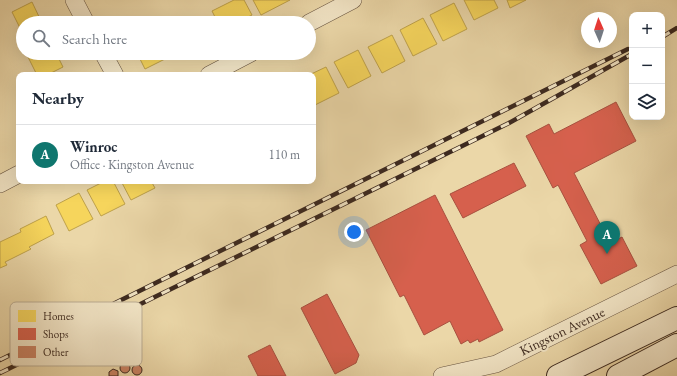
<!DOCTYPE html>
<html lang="en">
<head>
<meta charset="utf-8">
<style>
  body { margin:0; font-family:"EB Garamond",serif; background:#f2f2f3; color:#1f2937 }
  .controls { position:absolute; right:12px; top:12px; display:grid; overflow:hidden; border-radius:8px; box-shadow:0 4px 16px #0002 }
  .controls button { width:36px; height:36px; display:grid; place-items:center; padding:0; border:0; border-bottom:1px solid #e0e1e3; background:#fff; color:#1f2937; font:20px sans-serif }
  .compass { position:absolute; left:581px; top:12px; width:36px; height:36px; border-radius:50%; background:#fff; box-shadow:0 4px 16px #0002; rotate:357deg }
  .you { position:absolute; left:354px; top:232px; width:14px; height:14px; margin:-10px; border:3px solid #fff; border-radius:50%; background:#1a73e8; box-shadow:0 0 0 6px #1a73e833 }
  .badge { display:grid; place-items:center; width:26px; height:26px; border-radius:50%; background:#0f766e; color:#fff; font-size:13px; font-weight:700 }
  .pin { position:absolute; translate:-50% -33px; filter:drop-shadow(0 1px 2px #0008) }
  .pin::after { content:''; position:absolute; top:21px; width:14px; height:12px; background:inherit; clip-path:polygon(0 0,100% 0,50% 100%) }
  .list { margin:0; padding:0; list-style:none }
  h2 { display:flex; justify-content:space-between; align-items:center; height:52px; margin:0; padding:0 16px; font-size:17px }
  h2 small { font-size:13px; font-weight:400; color:#747a83 }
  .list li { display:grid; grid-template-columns:26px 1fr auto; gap:12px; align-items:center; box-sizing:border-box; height:60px; padding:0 16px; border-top:1px solid #e0e1e3 }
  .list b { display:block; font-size:15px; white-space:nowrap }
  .list p { margin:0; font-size:13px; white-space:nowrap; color:#747a83 }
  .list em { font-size:13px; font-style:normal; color:#747a83 }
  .icon { flex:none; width:22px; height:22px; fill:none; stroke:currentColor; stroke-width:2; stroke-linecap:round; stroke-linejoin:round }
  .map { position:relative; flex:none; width:677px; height:376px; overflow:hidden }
  .search { position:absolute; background:#fff; box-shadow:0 4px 16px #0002; left:16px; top:16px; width:300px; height:44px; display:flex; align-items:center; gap:10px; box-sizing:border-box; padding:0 14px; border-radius:22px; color:#747a83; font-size:15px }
  .panel { position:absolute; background:#fff; box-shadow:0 4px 16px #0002; left:16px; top:72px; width:300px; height:112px; border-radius:8px }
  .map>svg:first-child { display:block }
  .homes { fill:#f6d55c; stroke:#bea14a }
  .shops { fill:#d6604d; stroke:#a8503f }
  .building { fill:#c98263; stroke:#3c291f }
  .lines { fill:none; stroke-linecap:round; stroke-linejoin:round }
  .minor-casing { stroke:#685441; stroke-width:18 }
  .secondary-casing { stroke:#3c291f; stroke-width:24 }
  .minor { stroke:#f2e5c6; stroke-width:17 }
  .secondary { stroke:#f2e5c6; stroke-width:22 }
  .rail-casing { stroke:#3c291f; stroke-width:4.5 }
  .rail { stroke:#f2e5c6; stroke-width:3; stroke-dasharray:9; stroke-linecap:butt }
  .labels { text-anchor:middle; stroke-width:4; stroke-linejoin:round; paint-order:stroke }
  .street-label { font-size:14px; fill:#3c291f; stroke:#f2e5c6 }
  .key { fill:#f2e5c6; stroke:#bbad94; stroke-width:1 }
  .key-label { font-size:11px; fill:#3c291f }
</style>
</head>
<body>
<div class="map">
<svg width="677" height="376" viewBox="0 0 677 376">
  <rect width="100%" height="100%" fill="#ebd7a8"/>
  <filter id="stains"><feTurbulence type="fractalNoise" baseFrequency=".005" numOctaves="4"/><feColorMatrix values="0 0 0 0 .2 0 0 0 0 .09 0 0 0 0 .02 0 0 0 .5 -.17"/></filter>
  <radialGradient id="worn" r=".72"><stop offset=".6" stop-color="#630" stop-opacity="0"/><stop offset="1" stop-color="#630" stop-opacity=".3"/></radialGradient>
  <g class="homes">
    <polygon points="234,0 244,0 252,15 236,23 218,23 212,11"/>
    <polygon points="253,0 290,0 261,15"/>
    <polygon points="464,0 494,0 498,8 474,20"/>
    <polygon points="507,0 526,0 510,8"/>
    <polygon points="32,2 42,23 23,23 23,34 12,12"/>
    <polygon points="454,3 467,29 443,41 430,15"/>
    <polygon points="205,17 208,23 194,23"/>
    <polygon points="423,18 437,44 413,56 400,30"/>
    <polygon points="392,35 405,61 382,73 368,47"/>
    <polygon points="358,50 371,76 348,88 334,62"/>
    <polygon points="26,53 56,53 63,67 47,75 37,75"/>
    <polygon points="137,53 175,53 175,54 145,69"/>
    <polygon points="326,67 339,93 315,105 313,100 313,75 309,75"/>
    <polygon points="105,181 113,181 125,204 101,216 87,190"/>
    <polygon points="121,181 151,181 155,188 131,200"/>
    <polygon points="79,193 93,219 69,231 56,205"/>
    <polygon points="46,216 54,234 29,247 31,249 5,262 7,265 0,268 0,242 21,232 20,229"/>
  </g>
  <g class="shops">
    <polygon points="616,102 636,141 574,173 610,243 622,237 637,266 601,284 580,245 587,241 558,185 553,188 526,136 549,124 554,134"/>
    <polygon points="514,163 526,186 463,218 450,194"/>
    <polygon points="435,195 503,330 479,342 478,339 470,343 468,340 461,344 450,321 424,335 404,295 400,297 366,230"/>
    <polygon points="327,294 359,355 356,363 335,374 301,308"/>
    <polygon points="270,345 286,376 258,376 248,356"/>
  </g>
  <g class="building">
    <circle cx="125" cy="368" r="5"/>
    <circle cx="137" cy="370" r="5"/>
    <polygon points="113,369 118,371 118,376 109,376 109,372"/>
  </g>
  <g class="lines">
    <g class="minor-casing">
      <g id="minor">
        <polyline points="74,0 86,23"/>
        <polyline points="309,23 353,0"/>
        <polyline points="103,53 115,75"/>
        <polyline points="209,75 251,53"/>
        <polyline points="0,184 19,174"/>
        <polyline points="442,376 496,364 677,274"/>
      </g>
    </g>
    <g class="secondary-casing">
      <g id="secondary">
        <polyline points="558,376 677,318"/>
        <polyline points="618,376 677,345"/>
      </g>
    </g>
    <use href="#minor" class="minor"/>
    <use href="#secondary" class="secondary"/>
    <g class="rail-casing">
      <g id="rail">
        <polyline points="662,37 677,28"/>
        <polyline points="0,360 628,49"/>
        <polyline points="0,373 509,123 632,54"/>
      </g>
    </g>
    <use href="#rail" class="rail"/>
  </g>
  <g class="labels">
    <g class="street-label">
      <text transform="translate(562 331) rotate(-26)" y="5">Kingston Avenue</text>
    </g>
  </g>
  <rect x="10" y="302" width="132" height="64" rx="6" class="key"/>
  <rect x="18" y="310" width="18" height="12" fill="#f6d55c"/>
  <rect x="18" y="328" width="18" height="12" fill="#d6604d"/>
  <rect x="18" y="346" width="18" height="12" fill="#c98263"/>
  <g class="key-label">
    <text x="43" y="320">Homes</text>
    <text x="43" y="338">Shops</text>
    <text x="43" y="356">Other</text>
  </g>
  <rect width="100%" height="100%" filter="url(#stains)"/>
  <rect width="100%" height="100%" fill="url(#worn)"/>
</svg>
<div class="controls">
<button>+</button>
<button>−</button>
<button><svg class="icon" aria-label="layers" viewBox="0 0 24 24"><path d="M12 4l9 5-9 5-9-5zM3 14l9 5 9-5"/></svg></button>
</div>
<svg class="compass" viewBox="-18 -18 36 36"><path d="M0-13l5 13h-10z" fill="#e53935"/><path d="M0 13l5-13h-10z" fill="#747a83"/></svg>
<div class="you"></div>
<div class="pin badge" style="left:607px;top:254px">A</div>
<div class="search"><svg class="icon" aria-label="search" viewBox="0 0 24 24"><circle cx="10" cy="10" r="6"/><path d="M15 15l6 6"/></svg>Search here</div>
<section class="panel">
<h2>Nearby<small></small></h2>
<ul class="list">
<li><span class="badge">A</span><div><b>Winroc</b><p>Office · Kingston Avenue</p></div><em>110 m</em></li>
</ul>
</section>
</div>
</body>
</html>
